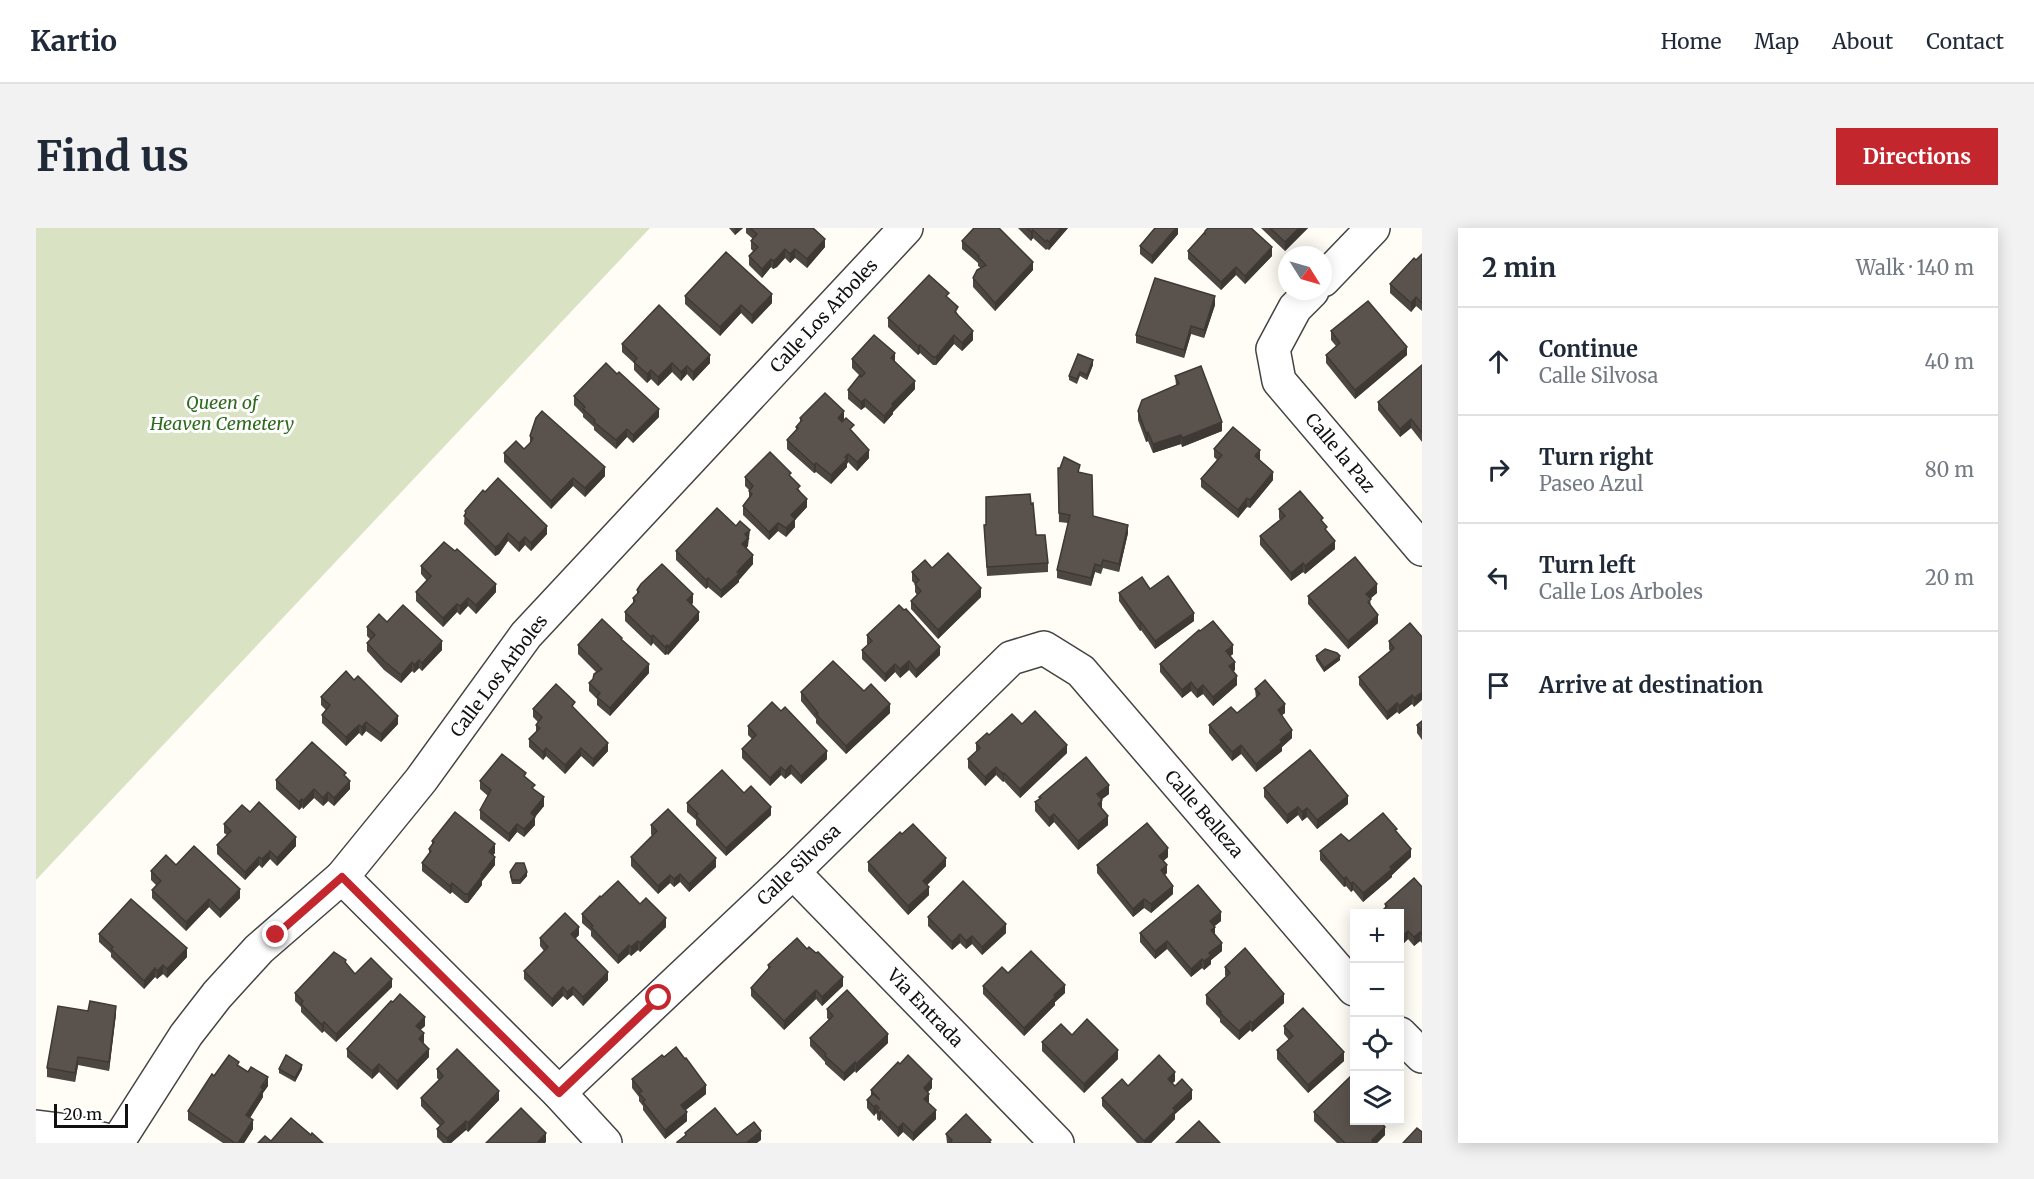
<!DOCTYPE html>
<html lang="en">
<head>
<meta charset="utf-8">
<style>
  body { margin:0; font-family:Merriweather,serif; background:#f2f2f3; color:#1f2937 }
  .controls { position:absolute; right:18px; bottom:18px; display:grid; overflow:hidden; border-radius:0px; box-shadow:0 3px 15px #0003 }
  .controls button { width:54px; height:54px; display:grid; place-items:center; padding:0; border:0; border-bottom:2px solid #e0e1e3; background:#fff; color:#1f2937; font:30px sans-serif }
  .compass { position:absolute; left:1242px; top:18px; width:54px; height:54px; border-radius:50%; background:#fff; box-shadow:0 3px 15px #0003; rotate:127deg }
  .scale { position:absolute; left:18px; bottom:15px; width:74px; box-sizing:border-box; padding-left:6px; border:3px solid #111; border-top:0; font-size:16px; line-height:21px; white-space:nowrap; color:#111; -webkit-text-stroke:4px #fff; paint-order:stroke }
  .stop { position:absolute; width:18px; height:18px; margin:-14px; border:4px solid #c4262e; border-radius:50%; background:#fff }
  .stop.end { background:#c4262e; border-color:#fff; box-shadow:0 2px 6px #0008 }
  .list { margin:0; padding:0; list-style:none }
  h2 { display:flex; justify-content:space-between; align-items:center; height:78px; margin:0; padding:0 24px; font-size:26px }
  h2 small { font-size:20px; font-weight:400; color:#747a83 }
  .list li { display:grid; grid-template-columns:39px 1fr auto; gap:18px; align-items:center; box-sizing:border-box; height:108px; padding:0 24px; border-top:2px solid #e0e1e3 }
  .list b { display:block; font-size:22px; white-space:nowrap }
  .list p { margin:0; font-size:20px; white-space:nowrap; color:#747a83 }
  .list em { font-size:20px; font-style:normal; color:#747a83 }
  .icon { flex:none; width:33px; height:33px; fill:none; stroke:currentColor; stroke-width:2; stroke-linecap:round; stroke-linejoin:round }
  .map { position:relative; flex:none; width:1386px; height:915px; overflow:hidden; border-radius:0px }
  header { display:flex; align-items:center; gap:36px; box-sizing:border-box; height:84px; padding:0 30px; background:#fff; border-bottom:2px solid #e0e1e3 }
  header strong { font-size:28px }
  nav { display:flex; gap:33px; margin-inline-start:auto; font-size:21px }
  .intro { display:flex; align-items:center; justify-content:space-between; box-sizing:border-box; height:144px; padding:0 36px }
  h1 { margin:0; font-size:42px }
  .button { padding:15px 27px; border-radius:0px; background:#c4262e; color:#fff; font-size:21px; font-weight:700 }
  main { display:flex; gap:36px; padding:0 36px }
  aside { flex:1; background:#fff; border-radius:0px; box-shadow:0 3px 15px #0003 }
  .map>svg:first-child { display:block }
  .cemetery { fill:#d9e3c4 }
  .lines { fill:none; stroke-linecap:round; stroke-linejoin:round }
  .minor-casing { stroke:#444; stroke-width:36 }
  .minor { stroke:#fff; stroke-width:33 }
  .wall { fill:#4d4742 }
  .shaded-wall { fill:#3f3936 }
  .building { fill:#5a524d; stroke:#3f3936; stroke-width:1.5 }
  .route { stroke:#c4262e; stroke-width:8 }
  .labels { text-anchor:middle; stroke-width:6; stroke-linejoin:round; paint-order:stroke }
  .street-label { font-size:18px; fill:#111; stroke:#fff }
  .park-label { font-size:18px; font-style:italic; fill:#2f6b1f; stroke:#fff }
</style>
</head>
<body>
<header>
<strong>Kartio</strong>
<nav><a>Home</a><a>Map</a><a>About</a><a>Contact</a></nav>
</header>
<div class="intro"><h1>Find us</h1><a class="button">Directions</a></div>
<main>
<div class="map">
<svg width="1386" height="915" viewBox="0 0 1386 915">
  <rect width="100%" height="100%" fill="#fffdf5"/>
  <polygon class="cemetery" points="0,0 614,0 0,652"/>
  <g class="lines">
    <g class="minor-casing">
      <g id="minor">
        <polyline points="1287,52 1337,0"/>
        <polyline points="1276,63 1259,80 1237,121 1243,153 1386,321"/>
        <polyline points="757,644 1021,915"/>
        <polyline points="306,649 523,865 569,915"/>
        <polyline points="1364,806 1386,828"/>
        <polyline points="523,865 757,644 975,430 1008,420 1045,443 1318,761"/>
        <polyline points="0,899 32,903 82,915"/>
        <polyline points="81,915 150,807 181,767 223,721 306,649 385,552 490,407 870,0"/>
      </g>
    </g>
    <use href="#minor" class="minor"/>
  </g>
  <g class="wall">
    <polygon points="693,0 707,0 699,7"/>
    <polygon points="710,0 777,0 789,19 771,40 759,30 754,35 749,30 741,39 737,41 735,39 726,50 713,37 713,28 717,23 715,21 715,13 717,11 710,5"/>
    <polygon points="982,0 1032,0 1013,22 1011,21 1010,22 997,10 995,13"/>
    <polygon points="1142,0 1142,6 1116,36 1104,26 1104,18"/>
    <polygon points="1225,0 1272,0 1249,23"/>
    <polygon points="926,13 997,42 959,83 937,59 937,50 945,40 942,38 942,35 926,21"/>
    <polygon points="1152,23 1236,28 1209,56 1200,47 1185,62 1152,31"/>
    <polygon points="1386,26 1386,83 1380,78 1375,84 1354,65 1354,56"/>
    <polygon points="649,68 736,75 716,96 705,85 684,108 649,76"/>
    <polygon points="913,71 937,112 926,123 918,116 900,137 897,137 884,125 882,127 852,99 852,90"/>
    <polygon points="1179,77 1168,110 1155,106 1148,130 1100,115 1100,107"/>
    <polygon points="1295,103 1371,127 1319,171 1290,135 1290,127 1300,118 1295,112"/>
    <polygon points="586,116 674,135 657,153 651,146 645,153 636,144 622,158 615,151 611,155 598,142 598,135 586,124"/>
    <polygon points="816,131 859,134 879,161 857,184 857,186 848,196 829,179 825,182 812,171 812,162 824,148 816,140"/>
    <polygon points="1057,137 1051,152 1044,148 1041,156 1033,152 1033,148"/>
    <polygon points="1386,137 1386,214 1375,200 1364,209 1342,182 1342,174"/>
    <polygon points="1139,148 1186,203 1146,219 1145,216 1117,225 1112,213 1110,214 1102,192 1102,183 1140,157"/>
    <polygon points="538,168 623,189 597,215 591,209 580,221 558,202 558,199 547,189 547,186 538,177"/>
    <polygon points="764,190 808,192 833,230 821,243 812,234 811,236 811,239 795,256 780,244 778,245 751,221 751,212 760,202 760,199 764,195"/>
    <polygon points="494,208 569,248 549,269 537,258 515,281 468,234 468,225 488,221 494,215"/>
    <polygon points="1178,221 1224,231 1223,232 1237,252 1214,280 1211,279 1202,290 1165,259 1165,251 1181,232 1178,229"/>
    <polygon points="1022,240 1044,245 1057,288 1092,305 1083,344 1067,340 1065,346 1059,344 1055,358 1021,350 1021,342 1032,295 1023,294"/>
    <polygon points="709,249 755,249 764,263 771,279 759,292 759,299 750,309 742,303 733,312 707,287 707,278 713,270 713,262 709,258"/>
    <polygon points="995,276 1000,307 1012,335 1012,344 951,348 948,297"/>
    <polygon points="1243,281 1287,295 1299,321 1269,346 1267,344 1255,353 1224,317 1224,308 1244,292 1243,290"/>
    <polygon points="429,283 511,306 495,323 489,317 483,324 472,313 463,326 459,328 428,296"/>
    <polygon points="714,310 712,312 712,318 710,320 717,336 703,352 703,354 685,370 672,359 670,361 640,332 640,323"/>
    <polygon points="385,338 460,364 440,386 432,378 424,387 421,384 407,399 380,373 380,364 391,353 385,346"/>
    <polygon points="896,340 945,369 902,411 875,381 875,373 881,367 879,364 879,356 876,353 876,344"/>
    <polygon points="1114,361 1158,393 1119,421 1105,402 1104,403 1083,373 1083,365"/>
    <polygon points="601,362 657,375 655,376 663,392 632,427 631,426 629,427 617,415 615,418 589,393 589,384 597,375 597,370 601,366"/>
    <polygon points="1341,365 1334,371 1335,378 1342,395 1312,421 1272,376 1272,368"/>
    <polygon points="351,394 406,422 386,443 383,440 378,445 376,443 365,455 348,442 331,423 331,415 334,411 331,408 331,399"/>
    <polygon points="1164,403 1197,426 1194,428 1199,442 1197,443 1201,457 1177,478 1167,466 1161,470 1155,463 1146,470 1124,444 1124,436"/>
    <polygon points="831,407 904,427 880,450 873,442 864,450 859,444 849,454 826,431 826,422 832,417 831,416"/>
    <polygon points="1386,409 1378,479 1376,476 1363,486 1361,484 1351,492 1323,457 1323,449 1354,423 1353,421 1353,413"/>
    <polygon points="586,412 613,445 574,488 561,477 561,471 553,463 553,455 557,451 560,444 542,426 542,417"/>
    <polygon points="1280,428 1304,432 1288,444 1280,432"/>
    <polygon points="1219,461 1249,485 1246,487 1256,510 1246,519 1246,523 1220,544 1205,526 1196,533 1173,505 1173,497 1201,485 1220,470"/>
    <polygon points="828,463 854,485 810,526 780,495 780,491 765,473 765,464"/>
    <polygon points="285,469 362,496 345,514 330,503 326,508 323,505 310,518 286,495 286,487 290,482 285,477"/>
    <polygon points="497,481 539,482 572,523 557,539 545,528 529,546 510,528 507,532 493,519 493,511 500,504 500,497 502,494 497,489"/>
    <polygon points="1386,493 1386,512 1381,505 1381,497"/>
    <polygon points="986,496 1031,525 984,570 968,553 967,554 960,547 949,558 932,540 932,531 940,524 940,515 953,507"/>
    <polygon points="712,498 791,531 765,556 755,546 749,551 745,547 734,558 706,530 706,521 716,511 712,507"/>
    <polygon points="310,548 314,561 298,578 292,573 287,578 278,570 267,581 266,579 263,582 240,561 240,552"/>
    <polygon points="490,549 508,578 499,589 499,597 488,609 481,604 473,614 444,591 444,582 452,568 444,561 444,553"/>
    <polygon points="1228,560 1312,576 1281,601 1271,589 1266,593 1262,587 1251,596 1228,569"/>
    <polygon points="708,565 735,587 690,628 660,597 660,592 651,584 651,575"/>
    <polygon points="1073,566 1066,571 1066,581 1072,597 1042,622 1018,594 1013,599 999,583 999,574 1003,571 1003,569"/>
    <polygon points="214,584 260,618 241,638 234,631 226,640 223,637 209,652 181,626 181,617 191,607 188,605 188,596"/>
    <polygon points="615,597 680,639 653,664 644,654 638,659 634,655 622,666 595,638 595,629 616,608 615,606"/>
    <polygon points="1361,605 1375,629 1356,647 1356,649 1327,674 1317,662 1315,664 1310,658 1308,659 1284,632 1284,623 1313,613"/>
    <polygon points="866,606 910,638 891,657 893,667 872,687 832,643 832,634"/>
    <polygon points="396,613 459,625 457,627 459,637 446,653 446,657 432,675 429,675 416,664 414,666 386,643 386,635 393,625 393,621 396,617"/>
    <polygon points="1132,629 1127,633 1131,645 1129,647 1137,666 1115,685 1108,680 1097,689 1061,645 1061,637"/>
    <polygon points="140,637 204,670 184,690 173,679 150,703 116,670 116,662 120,657 115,652 115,643"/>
    <polygon points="474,644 491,648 484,656 476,656 474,648"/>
    <polygon points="1386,659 1386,715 1384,713 1378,718 1372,711 1364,719 1364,686 1349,680 1349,676"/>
    <polygon points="565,669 604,676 630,699 604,724 602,722 595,728 593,726 582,736 555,708 555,703 546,695 546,686"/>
    <polygon points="892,689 970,705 946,727 936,716 930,721 924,715 916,722 892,698"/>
    <polygon points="1185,693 1178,698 1179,707 1186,723 1175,732 1175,736 1168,742 1166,740 1155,749 1131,721 1119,731 1104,714 1104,705"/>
    <polygon points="63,706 151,729 131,750 127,746 121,751 119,749 108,761 75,729 75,725 63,714"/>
    <polygon points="543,707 539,711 572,752 547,778 537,767 531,772 527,768 516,779 488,751 488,743 508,723 504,718 504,710"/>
    <polygon points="310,736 319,746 356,759 300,814 288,803 286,805 265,784 265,779 259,773 259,765"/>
    <polygon points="732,737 807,758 786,778 780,771 748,802 715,768 715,760 732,741"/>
    <polygon points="1189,739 1248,775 1216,804 1214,802 1203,812 1184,794 1184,791 1170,776 1170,767 1190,749 1189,747"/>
    <polygon points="972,745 1029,765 1019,774 1019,777 988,808 947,766 947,758"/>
    <polygon points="791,781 852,815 820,845 819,843 808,853 789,836 789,834 774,818 774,810 793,792 791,790"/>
    <polygon points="52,783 80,786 73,843 42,837 39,854 11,849 11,840"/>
    <polygon points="389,798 384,802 388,814 387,815 393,829 361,862 343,844 336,851 311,829 311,821"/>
    <polygon points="1248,798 1308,833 1272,865 1241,831 1241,822 1253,812 1248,806"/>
    <polygon points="1006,814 1082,831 1048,865 1006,823"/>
    <polygon points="203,838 232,858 227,865 227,869 214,890 217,901 208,915 187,915 152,892 152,883 178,848"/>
    <polygon points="243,841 266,841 259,854 243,845"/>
    <polygon points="401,841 463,872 432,904 430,902 415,915 407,915 401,909 401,901 404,898 385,878 385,870 403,852 401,850"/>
    <polygon points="596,851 670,866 649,882 651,893 629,911 607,882 607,878 603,873 603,869 596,860"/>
    <polygon points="1139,853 1136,855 1156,871 1139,886 1139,891 1115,915 1101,915 1066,878 1066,870 1092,858"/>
    <polygon points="896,860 892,864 893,874 892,875 900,891 877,913 867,904 862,909 845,891 843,893 841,891 841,887 840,885 838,888 831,880 831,872 835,868 835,862"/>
    <polygon points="1278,884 1318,892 1349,907 1341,915 1301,915 1278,893"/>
    <polygon points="910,906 955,915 911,915"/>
  </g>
  <g class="shaded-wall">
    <polygon points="699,0 707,0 699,7"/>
    <polygon points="1025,0 1032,0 1013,22 1013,14"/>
    <polygon points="1140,0 1142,0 1142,6 1116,36 1116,28"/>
    <polygon points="1263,0 1272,0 1249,23 1249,14"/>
    <polygon points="997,2 997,10 995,13 995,4"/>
    <polygon points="789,11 789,19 771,40 771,31"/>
    <polygon points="1236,19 1236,28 1209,56 1209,48"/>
    <polygon points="749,21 749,30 741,39 737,41 737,33"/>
    <polygon points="759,21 759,30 754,35 754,26"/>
    <polygon points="735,31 735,39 726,50 726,41"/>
    <polygon points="997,34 997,42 959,83 959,75"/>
    <polygon points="1200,39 1200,47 1185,62 1185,54"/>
    <polygon points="736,66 736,75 716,96 716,87"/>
    <polygon points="1179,68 1179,77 1168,110 1168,102"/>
    <polygon points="1380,69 1380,78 1375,84 1375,75"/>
    <polygon points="705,77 705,85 684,108 684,99"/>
    <polygon points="1155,98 1155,106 1148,130 1148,122"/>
    <polygon points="937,103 937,112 926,123 926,115"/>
    <polygon points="918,107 918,116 900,137 900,129"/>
    <polygon points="884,117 884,125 882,127 882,118"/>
    <polygon points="1371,119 1371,127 1319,171 1319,162"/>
    <polygon points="859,125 859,134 855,139 855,130"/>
    <polygon points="674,127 674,135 657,153 657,144"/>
    <polygon points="1057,132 1057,137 1051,152 1051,147"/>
    <polygon points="636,135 636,144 622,158 622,149"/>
    <polygon points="651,138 651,146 645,153 645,144"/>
    <polygon points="615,142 615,151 611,155 611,146"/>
    <polygon points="879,153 879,161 857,184 857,186 848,196 848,188 856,176"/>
    <polygon points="829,171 829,179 825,182 825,174"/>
    <polygon points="623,181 623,189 597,215 597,207"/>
    <polygon points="808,183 808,192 802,198 802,190"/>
    <polygon points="1375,191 1375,200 1364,209 1364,201"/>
    <polygon points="1186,194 1186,203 1146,219 1146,210"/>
    <polygon points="591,201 591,209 580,221 580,212"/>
    <polygon points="1112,204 1112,213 1110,214 1110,205"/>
    <polygon points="1145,207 1145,216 1117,225 1117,216"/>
    <polygon points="833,222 833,230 821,243 821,234"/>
    <polygon points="1224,222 1224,231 1219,237 1219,228"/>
    <polygon points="812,226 812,234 811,236 811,239 795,256 795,247"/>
    <polygon points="780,235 780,244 778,245 778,237"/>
    <polygon points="569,239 569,248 549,269 549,260"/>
    <polygon points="1237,244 1237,252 1214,280 1214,272"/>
    <polygon points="537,250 537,258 515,281 515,273"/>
    <polygon points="1211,270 1211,279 1202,290 1202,282"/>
    <polygon points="771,271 771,279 759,292 759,299 750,309 750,300 755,287"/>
    <polygon points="742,295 742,303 733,312 733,304"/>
    <polygon points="1092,297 1092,305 1083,344 1083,336"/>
    <polygon points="511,298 511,306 495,323 495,315"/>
    <polygon points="714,302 712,318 706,325 706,316 709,306"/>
    <polygon points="472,305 472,313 463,326 459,328 459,319"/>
    <polygon points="489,309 489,317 483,324 483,315"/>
    <polygon points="1299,313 1299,321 1269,346 1269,338"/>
    <polygon points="717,327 717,336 703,352 703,354 685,370 685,362"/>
    <polygon points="1267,335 1267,344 1255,353 1255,345"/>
    <polygon points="1059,336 1059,344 1055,358 1055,350"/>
    <polygon points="672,350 672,359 670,361 670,352"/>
    <polygon points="460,356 460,364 440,386 440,377"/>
    <polygon points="1341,356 1341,365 1330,374 1330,366"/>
    <polygon points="945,360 945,369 902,411 902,402"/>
    <polygon points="657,366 657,375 651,381 651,372"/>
    <polygon points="432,370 432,378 424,387 424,378"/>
    <polygon points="421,376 421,384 407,399 407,390"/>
    <polygon points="663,384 663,392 632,427 632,419"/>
    <polygon points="1158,385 1158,393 1119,421 1119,413"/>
    <polygon points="1342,387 1342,395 1312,421 1312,413"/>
    <polygon points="1104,394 1105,394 1105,402 1104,403"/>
    <polygon points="617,407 617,415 615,418 615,409"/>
    <polygon points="406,413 406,422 386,443 386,435"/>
    <polygon points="631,417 631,426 629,427 629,419"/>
    <polygon points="1197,417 1197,426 1190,432 1190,423"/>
    <polygon points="904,419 904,427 880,450 880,442"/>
    <polygon points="1304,428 1304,432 1288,444 1288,440"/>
    <polygon points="383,432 383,440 378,445 378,437"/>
    <polygon points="873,433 873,442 864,450 864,441"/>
    <polygon points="376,434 376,443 365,455 365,447"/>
    <polygon points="1199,434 1199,442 1193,447 1193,438"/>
    <polygon points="613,436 613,445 574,488 574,480"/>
    <polygon points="859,436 859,444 849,454 849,446"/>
    <polygon points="1201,448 1201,457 1177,478 1177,469"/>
    <polygon points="1155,454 1155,463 1146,470 1146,462"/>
    <polygon points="1167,457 1167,466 1161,470 1161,462"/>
    <polygon points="1386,464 1386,472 1378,479 1378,470"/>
    <polygon points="1376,467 1376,476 1363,486 1363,478"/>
    <polygon points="1361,475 1361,484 1351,492 1351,484"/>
    <polygon points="854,476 854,485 810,526 810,518"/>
    <polygon points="1249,476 1249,485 1242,490 1242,482"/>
    <polygon points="362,488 362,496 345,514 345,506"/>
    <polygon points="330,494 330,503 326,508 326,499"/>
    <polygon points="323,497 323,505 310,518 310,509"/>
    <polygon points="1256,502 1256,510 1246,519 1246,523 1220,544 1220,536 1244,512"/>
    <polygon points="572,515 572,523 557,539 557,531"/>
    <polygon points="1031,517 1031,525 984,570 984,561"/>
    <polygon points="1205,517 1205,526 1196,533 1196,524"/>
    <polygon points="510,520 510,528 507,532 507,524"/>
    <polygon points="545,520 545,528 529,546 529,537"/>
    <polygon points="791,523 791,531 765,556 765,548"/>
    <polygon points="755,537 755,546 749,551 749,543"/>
    <polygon points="745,539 745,547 734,558 734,550"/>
    <polygon points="960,539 960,547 949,558 949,549"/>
    <polygon points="968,545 968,553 967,554 967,546"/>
    <polygon points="314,553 314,561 298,578 298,570"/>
    <polygon points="1073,557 1073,566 1061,575 1061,566"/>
    <polygon points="278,561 278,570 267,581 267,573"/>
    <polygon points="292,564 292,573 287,578 287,570"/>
    <polygon points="1312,568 1312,576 1281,601 1281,592"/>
    <polygon points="508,569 508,578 499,589 499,597 488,609 488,601 495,585"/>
    <polygon points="266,571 266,579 263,582 263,574"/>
    <polygon points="1066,572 1066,580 1062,584 1062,576"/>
    <polygon points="735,579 735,587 690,628 690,620"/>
    <polygon points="1262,579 1262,587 1251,596 1251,587"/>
    <polygon points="1271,580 1271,589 1266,593 1266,584"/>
    <polygon points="1018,586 1018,594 1013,599 1013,590"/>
    <polygon points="1072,588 1072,597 1042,622 1042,613"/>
    <polygon points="481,596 481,604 473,614 473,606"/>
    <polygon points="260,609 260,618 241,638 241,630"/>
    <polygon points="459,616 459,625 453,632 453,624"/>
    <polygon points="1132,620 1132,629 1123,637 1123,628"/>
    <polygon points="1375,621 1375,629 1356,647 1356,649 1327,674 1327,665"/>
    <polygon points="234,623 234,631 226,640 226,631"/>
    <polygon points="223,629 223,637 209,652 209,644"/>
    <polygon points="459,629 459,637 446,653 446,657 432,675 432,666 445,647"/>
    <polygon points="680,630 680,639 653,664 653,656"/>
    <polygon points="910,630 910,638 887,661 887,653"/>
    <polygon points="1131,637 1131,645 1125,650 1125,642"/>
    <polygon points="491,644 491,648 484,656 484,652"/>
    <polygon points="644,646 644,654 638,659 638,651"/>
    <polygon points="634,647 634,655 622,666 622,658"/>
    <polygon points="1310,649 1310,658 1308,659 1308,651"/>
    <polygon points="1317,654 1317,662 1315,664 1315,656"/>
    <polygon points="416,655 416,664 414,666 414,658"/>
    <polygon points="1137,658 1137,666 1115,685 1115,676"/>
    <polygon points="893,659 893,667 872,687 872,678"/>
    <polygon points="204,661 204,670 184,690 184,682"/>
    <polygon points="173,671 173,679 150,703 150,694"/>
    <polygon points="1108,671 1108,680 1097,689 1097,681"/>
    <polygon points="1185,684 1185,693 1174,702 1174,693"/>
    <polygon points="630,690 630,699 604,724 604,715"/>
    <polygon points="970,696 970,705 946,727 946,719"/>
    <polygon points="543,699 543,707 535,715 535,706"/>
    <polygon points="1179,699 1179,707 1175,702"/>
    <polygon points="1372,703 1372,711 1364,719 1364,710"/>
    <polygon points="1384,704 1384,713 1378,718 1378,709"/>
    <polygon points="924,706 924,715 916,722 916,714"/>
    <polygon points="936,708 936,716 930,721 930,713"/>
    <polygon points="602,713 602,722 595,728 595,719"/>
    <polygon points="1131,713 1131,721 1119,731 1119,723"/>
    <polygon points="1186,715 1186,723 1175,732 1175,736 1168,742 1168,733 1173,725"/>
    <polygon points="593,717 593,726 582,736 582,728"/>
    <polygon points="151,720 151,729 131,750 131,741"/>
    <polygon points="1166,731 1166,740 1155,749 1155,741"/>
    <polygon points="127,737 127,746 121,751 121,743"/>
    <polygon points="119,740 119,749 108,761 108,753"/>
    <polygon points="572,744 572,752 547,778 547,769"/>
    <polygon points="807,749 807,758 786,778 786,769"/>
    <polygon points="356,751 356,759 300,814 300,806"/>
    <polygon points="1029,757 1029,765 1019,774 1019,777 988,808 988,800 1018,767"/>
    <polygon points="527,759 527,768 516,779 516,771"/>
    <polygon points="537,759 537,767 531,772 531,764"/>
    <polygon points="780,762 780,771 748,802 748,793"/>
    <polygon points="1248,766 1248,775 1216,804 1216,795"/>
    <polygon points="80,778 80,786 73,843 73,834"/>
    <polygon points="389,789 389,798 380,806 380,798"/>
    <polygon points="1214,793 1214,802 1203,812 1203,803"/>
    <polygon points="288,794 288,803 286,805 286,797"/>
    <polygon points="388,805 388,814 383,819 383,811"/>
    <polygon points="852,806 852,815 820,845 820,836"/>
    <polygon points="393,821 393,829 361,862 361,853"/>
    <polygon points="1082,822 1082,831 1048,865 1048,856"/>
    <polygon points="1308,824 1308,833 1272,865 1272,857"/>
    <polygon points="42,829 42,837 39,854 39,845"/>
    <polygon points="819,834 819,843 808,853 808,845"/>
    <polygon points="343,836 343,844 336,851 336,843"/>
    <polygon points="266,837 266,841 259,854 259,850"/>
    <polygon points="1139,844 1139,853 1132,860 1132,851"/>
    <polygon points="232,849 232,858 227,865 227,869 210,896 210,887"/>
    <polygon points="896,851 896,860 888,868 888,860"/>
    <polygon points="670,857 670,866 645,886 645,877"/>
    <polygon points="1156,862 1156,871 1139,886 1139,891 1115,915 1108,915 1108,913 1137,880"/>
    <polygon points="463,863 463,872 432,904 432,895"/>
    <polygon points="893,866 893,874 888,879 888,871"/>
    <polygon points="840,877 840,885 838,888 838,879"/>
    <polygon points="900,882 900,891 877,913 877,905"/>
    <polygon points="845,883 845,891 843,893 843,885"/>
    <polygon points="651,884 651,893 629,911 629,902"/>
    <polygon points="217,892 217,901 208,915 202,915"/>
    <polygon points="430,893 430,902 415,915 411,915 411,910"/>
    <polygon points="867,895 867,904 862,909 862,900"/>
    <polygon points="1349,899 1349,907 1341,915 1335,915 1336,912"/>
    <polygon points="725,903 725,912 721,915 710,915"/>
    <polygon points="510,905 510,914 509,915 501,915"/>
  </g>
  <g class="building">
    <polygon points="714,0 777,0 789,11 771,31 759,21 754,26 749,21 741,30 737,33 735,31 726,41 713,28 722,19 715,13 721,6"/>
    <polygon points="938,0 963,0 997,34 959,75 937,50 941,42 950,37 942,29 943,28 926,13"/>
    <polygon points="991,0 1025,0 1013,14 1011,12 1010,14 997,2 995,4"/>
    <polygon points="1119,0 1140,0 1116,28 1104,18"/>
    <polygon points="1172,0 1215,0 1236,19 1209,48 1200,39 1185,54 1152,23 1168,5 1169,6 1169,3"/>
    <polygon points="1234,0 1263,0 1249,14"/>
    <polygon points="690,24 736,66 716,87 705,77 684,99 649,68"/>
    <polygon points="1386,26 1386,75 1380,69 1375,75 1354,56 1378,30 1380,32"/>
    <polygon points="893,47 913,65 910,68 922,79 919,84 937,103 926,115 918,107 900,129 897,129 884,117 882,118 852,90"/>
    <polygon points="1119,50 1179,68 1168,102 1155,98 1148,122 1100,107"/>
    <polygon points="1332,73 1371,119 1319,162 1290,127 1304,115 1295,103"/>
    <polygon points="623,77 674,127 657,144 651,138 645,144 636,135 622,149 615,142 611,146 598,134 601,130 586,116"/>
    <polygon points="838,107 859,125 855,130 879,153 856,176 857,178 848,188 829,171 825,174 812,162 824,147 825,149 829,145 816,131"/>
    <polygon points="1042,126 1057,132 1051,147 1044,144 1041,151 1033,148"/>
    <polygon points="570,135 581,146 583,144 623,181 597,207 591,201 580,212 558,194 559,192 547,181 549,179 538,168"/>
    <polygon points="1386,137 1386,205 1375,191 1364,201 1342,174"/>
    <polygon points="1165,138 1186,194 1146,210 1145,207 1117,216 1112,204 1110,205 1102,183 1106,172 1143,156 1139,148"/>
    <polygon points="789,165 808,183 802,190 806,194 810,190 818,197 814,201 833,222 821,234 812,226 809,229 811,231 795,247 780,235 778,237 751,212 762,200 760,199 766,192 764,190"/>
    <polygon points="506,183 569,239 549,260 537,250 515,273 468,225 480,213 488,221 494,215 497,210 494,208 500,190"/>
    <polygon points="1197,199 1224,222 1219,228 1237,244 1214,272 1211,270 1202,282 1165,251 1186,227 1178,221"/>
    <polygon points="734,224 755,245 753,247 764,258 761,261 771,271 755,287 759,291 750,300 742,295 733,304 707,278 716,266 713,263 717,258 709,249"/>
    <polygon points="1028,229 1044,237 1042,244 1056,247 1057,288 1092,297 1083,336 1067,332 1065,338 1059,336 1055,350 1021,342 1034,287 1023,285 1022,240 1024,240"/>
    <polygon points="462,250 511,298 495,315 489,309 483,315 472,305 463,317 459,319 428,288 430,285 429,283 447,262 449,264"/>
    <polygon points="1264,263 1287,290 1285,292 1291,299 1289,301 1299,313 1269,338 1267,335 1255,345 1224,308 1249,288 1243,281"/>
    <polygon points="994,266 995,276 997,275 1000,307 1009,307 1012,335 951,339 948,297 950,297 950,269"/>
    <polygon points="681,280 700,298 704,293 714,302 709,306 712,310 706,316 717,327 701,344 703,346 685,362 672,350 670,352 640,323"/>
    <polygon points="408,314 419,323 421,321 460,356 440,377 432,370 424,378 421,376 407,390 380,364 395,348 385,338"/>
    <polygon points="912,325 945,360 902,402 875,373 885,363 879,356 883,352 876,344 889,332 896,340"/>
    <polygon points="1319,329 1341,356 1330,366 1335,371 1332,374 1342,387 1312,413 1272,368"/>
    <polygon points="626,336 657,366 651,372 663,384 632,419 631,417 629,419 617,407 615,409 589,384 599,373 597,370 603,364 601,362 605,356"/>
    <polygon points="1132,348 1158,385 1119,413 1105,394 1104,394 1083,365 1106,349 1114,361"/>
    <polygon points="367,377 406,413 386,435 383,432 378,437 376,434 365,447 348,433 331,415 339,407 331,399 343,386 351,394"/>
    <polygon points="863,377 868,382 870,381 904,419 880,442 873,433 864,441 859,436 849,446 826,422 836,413 831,407"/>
    <polygon points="566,391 586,410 585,411 613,436 574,480 561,469 564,465 553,455 557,451 558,446 566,441 542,417"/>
    <polygon points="1177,393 1197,417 1190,423 1199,434 1193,438 1201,448 1177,469 1167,457 1161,462 1155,454 1146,462 1124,436 1163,402 1164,403"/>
    <polygon points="1374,395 1386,409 1386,464 1378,470 1376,467 1363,478 1361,475 1351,484 1323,449 1358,420 1353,413"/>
    <polygon points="1289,421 1301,425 1304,428 1288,440 1280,428"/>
    <polygon points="797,433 828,463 835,456 854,476 810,518 780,486 782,485 765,464"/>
    <polygon points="310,443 318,452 322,448 362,488 345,506 330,494 326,499 323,497 310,509 286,487 294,477 285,469"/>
    <polygon points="1229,452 1249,476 1242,482 1256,502 1244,512 1246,514 1220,536 1205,517 1196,524 1173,497 1195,479 1201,485 1224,466 1219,461"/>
    <polygon points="520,456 539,474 536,478 572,515 557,531 545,520 529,537 510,520 507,524 493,511 504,500 500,497 506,489 497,481"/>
    <polygon points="736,474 745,483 749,479 791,523 765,548 755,537 749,543 745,539 734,550 706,521 720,507 712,498"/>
    <polygon points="999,483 1031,517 984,561 968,545 967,546 960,539 949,549 932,531 944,520 940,515 951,505 953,507 976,486 986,496"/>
    <polygon points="1386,493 1386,503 1381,497"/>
    <polygon points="276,514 310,545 308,547 314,553 298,570 292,564 287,570 278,561 267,573 266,571 263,574 240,552"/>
    <polygon points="1274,522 1312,568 1281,592 1271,580 1266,584 1262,579 1251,587 1228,560"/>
    <polygon points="466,526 490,545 488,548 499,557 496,560 508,569 495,585 499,589 488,601 481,596 473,606 444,582 455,562 444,553"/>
    <polygon points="1050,529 1073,557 1061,566 1066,572 1062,576 1072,588 1042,613 1018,586 1013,590 999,574 1005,570 1003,569"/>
    <polygon points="686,542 708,565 715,558 735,579 690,620 660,588 662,586 651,575"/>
    <polygon points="223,574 260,609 241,630 234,623 226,631 223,629 209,644 181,617 195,603 188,596 206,577 214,584"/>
    <polygon points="632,581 680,630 653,656 644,646 638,651 634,647 622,658 595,629 621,603 615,597"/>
    <polygon points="419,584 459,616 453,624 459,629 445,647 446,648 432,666 429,666 416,655 414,658 386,635 395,623 393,621 398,614 396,613"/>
    <polygon points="1347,585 1361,601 1359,602 1375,621 1354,639 1356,641 1327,665 1317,654 1315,656 1310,649 1308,651 1284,623 1305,606 1313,613"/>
    <polygon points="1111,595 1132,620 1123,628 1131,637 1125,642 1137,658 1115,676 1108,671 1097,681 1061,637"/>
    <polygon points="877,596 910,630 887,653 893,659 872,678 832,634 864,604 866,606"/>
    <polygon points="158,618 204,661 184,682 173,671 150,694 116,662 125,653 115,643 130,627 140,637"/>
    <polygon points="480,635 488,635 491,644 484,652 476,652 474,644"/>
    <polygon points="1378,650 1386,659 1386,707 1384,704 1378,709 1372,703 1364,710 1364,686 1343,686 1351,678 1349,676"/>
    <polygon points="582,653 604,676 610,670 630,690 604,715 602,713 595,719 593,717 582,728 555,699 557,698 546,686 564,668 565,669"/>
    <polygon points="927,653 970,696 946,719 936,708 930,713 924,706 916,714 892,689"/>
    <polygon points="1162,657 1185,684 1174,693 1179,699 1175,702 1186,715 1173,725 1175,728 1168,733 1166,731 1155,741 1131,713 1119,723 1104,705"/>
    <polygon points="95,671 151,720 131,741 127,737 121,743 119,740 108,753 75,721 77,719 63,706"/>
    <polygon points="529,685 543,699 535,706 572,744 547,769 537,759 531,764 527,759 516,771 488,743 512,719 504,710"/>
    <polygon points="761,710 771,721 773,719 780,725 782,724 807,749 786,769 780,762 748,793 715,760 734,739 732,737"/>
    <polygon points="1209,720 1248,766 1216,795 1214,793 1203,803 1184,785 1185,784 1170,767 1194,745 1189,739"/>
    <polygon points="995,723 1029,757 1018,767 1019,769 988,800 947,758 966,739 972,745"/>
    <polygon points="298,724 310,732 309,734 319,746 335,730 356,751 300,806 288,794 286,797 265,776 267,773 259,765"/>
    <polygon points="811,762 852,806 820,836 819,834 808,845 789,828 790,826 774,810 797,788 791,781"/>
    <polygon points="364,766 389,789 380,798 388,805 383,811 393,821 361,853 343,836 336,843 311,821 355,773 357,774"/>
    <polygon points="54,773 80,778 73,834 42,829 39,845 11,840 22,778 52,783"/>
    <polygon points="1267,780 1308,824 1272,857 1241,822 1257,808 1248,798"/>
    <polygon points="1051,791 1082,822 1048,856 1006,814 1025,796 1036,807"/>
    <polygon points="640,819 649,831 650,830 670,857 645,877 651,884 629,902 607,874 609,872 603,865 606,863 596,851 626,827 628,829"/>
    <polygon points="421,821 463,863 432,895 430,893 411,910 401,901 408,894 385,870 407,848 401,841"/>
    <polygon points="193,827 203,834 201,837 212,844 215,839 232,849 225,859 227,861 210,887 217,892 202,915 199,915 152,883 176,846 178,848"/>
    <polygon points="250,827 266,837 259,850 243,841"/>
    <polygon points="872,827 896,851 888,860 893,866 888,871 900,882 877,905 867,895 862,900 845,883 843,885 841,882 843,880 840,877 838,879 831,872 837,866 844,872 835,862 862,834 864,836"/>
    <polygon points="1123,827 1139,844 1132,851 1139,858 1146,851 1156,862 1137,880 1139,883 1108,913 1066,870 1086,851 1092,858"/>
    <polygon points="1318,845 1318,892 1343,892 1349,899 1336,912 1337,913 1335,915 1309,915 1278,884"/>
    <polygon points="485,880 510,905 501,915 450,915"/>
    <polygon points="679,880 701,907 718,894 725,903 710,915 641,915 641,914 650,907 649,905"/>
    <polygon points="930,886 955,912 953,914 955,915 914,915 916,912 910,906"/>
    <polygon points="255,890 275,907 276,905 287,915 222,915 229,908 235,913"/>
    <polygon points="1163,893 1184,915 1140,915"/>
    <polygon points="1381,900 1386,904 1386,915 1367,915"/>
  </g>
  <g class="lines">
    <polyline class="route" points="240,707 306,649 523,865 623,770"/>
  </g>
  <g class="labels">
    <g class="street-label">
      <text transform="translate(788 88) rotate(-47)" y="6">Calle Los Arboles</text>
      <text transform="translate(1304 225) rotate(50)" y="6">Calle la Paz</text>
      <text transform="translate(463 448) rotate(-53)" y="6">Calle Los Arboles</text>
      <text transform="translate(1168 586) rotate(49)" y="6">Calle Belleza</text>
      <text transform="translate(763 637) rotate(-44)" y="6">Calle Silvosa</text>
      <text transform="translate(889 780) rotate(46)" y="6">Via Entrada</text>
    </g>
    <g class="park-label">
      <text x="186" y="181">Queen of<tspan x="186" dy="21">Heaven Cemetery</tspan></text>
    </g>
  </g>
</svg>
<div class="controls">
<button>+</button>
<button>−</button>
<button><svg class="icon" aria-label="locate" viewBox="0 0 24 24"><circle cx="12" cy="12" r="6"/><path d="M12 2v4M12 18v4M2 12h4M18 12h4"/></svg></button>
<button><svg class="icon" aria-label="layers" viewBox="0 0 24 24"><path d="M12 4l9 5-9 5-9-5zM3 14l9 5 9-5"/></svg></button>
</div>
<svg class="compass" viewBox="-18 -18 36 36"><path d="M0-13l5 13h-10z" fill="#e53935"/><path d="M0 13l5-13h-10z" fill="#747a83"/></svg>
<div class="scale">20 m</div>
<div class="stop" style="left:623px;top:770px"></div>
<div class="stop end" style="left:240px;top:707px"></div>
</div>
<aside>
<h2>2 min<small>Walk · 140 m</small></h2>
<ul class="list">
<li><svg class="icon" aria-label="ahead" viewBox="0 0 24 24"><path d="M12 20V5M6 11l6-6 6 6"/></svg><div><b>Continue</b><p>Calle Silvosa</p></div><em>40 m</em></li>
<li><svg class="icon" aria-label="right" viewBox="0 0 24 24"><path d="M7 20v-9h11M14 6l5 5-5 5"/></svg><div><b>Turn right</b><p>Paseo Azul</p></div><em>80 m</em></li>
<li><svg class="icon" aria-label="left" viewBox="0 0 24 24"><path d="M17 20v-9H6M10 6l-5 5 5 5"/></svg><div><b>Turn left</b><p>Calle Los Arboles</p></div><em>20 m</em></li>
<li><svg class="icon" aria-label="arrive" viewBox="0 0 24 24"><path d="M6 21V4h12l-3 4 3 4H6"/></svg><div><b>Arrive at destination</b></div></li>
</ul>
</aside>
</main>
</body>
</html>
